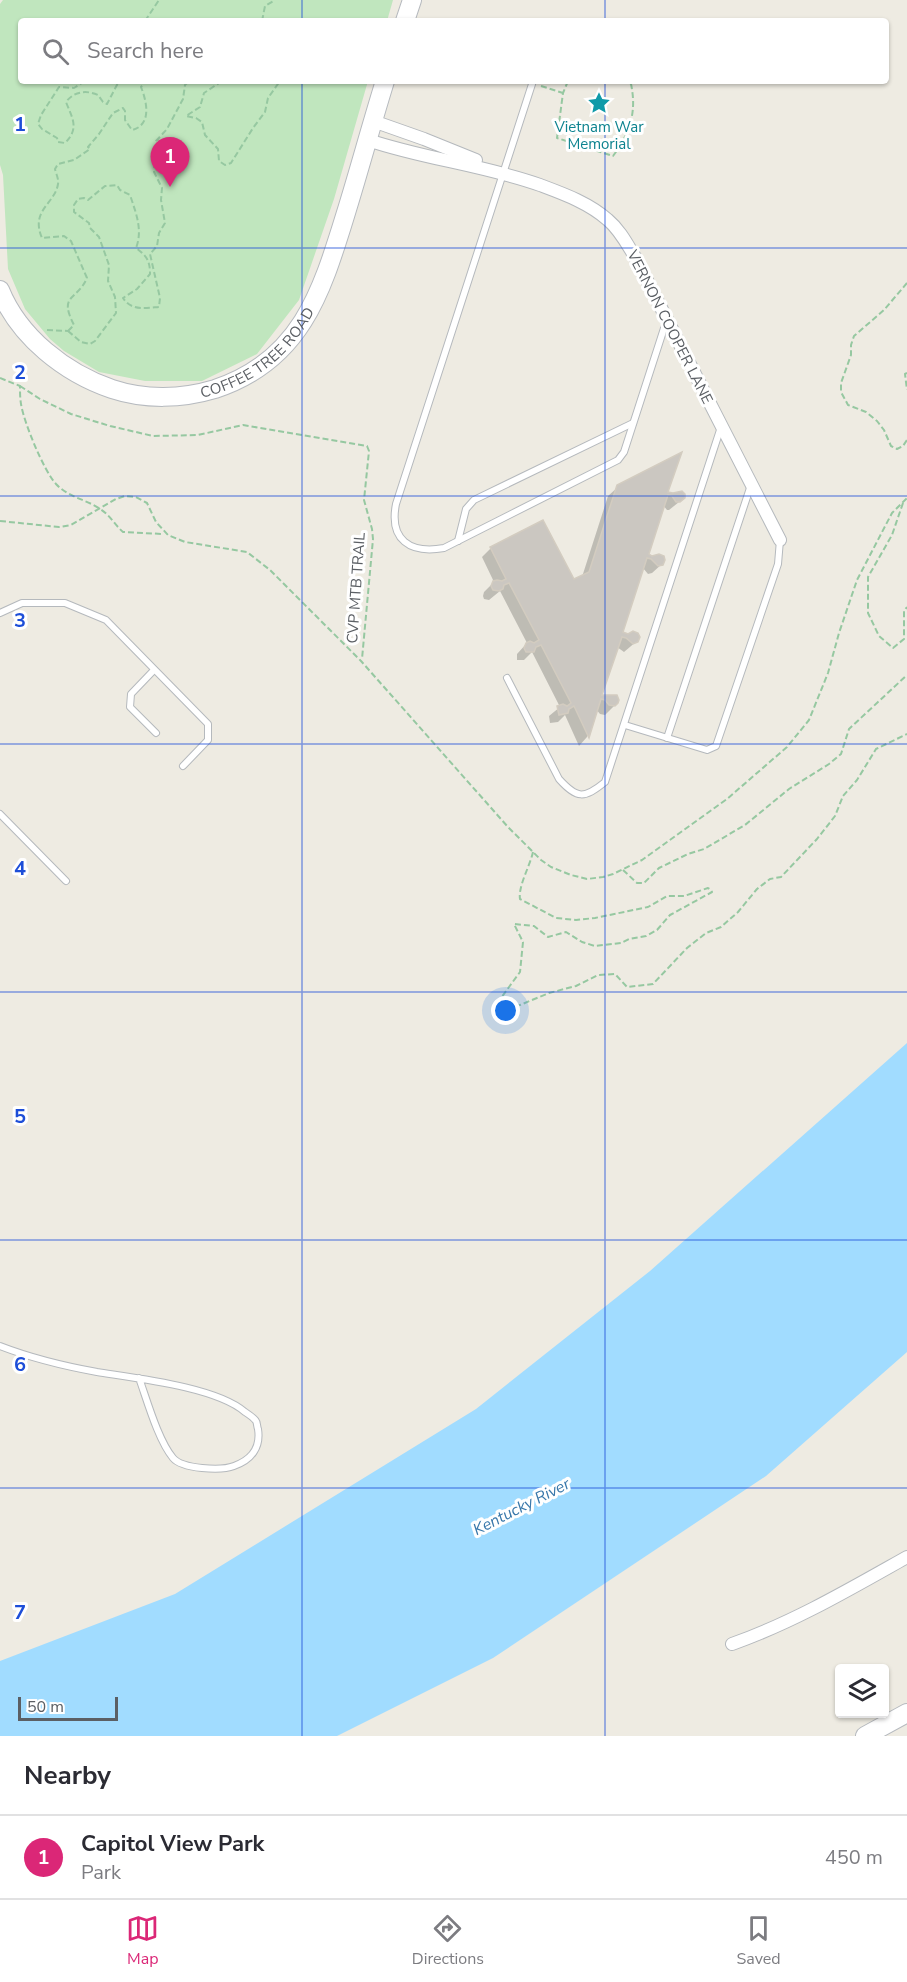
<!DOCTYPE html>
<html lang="en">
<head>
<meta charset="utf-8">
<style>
  body { margin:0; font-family:"Nunito Sans",sans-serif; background:#f2f2f3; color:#2b2b33 }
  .controls { position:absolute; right:18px; bottom:18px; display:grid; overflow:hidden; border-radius:6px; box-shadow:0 2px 4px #0004 }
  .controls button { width:54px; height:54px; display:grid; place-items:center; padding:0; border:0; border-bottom:2px solid #e1e1e2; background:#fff; color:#2b2b33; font:30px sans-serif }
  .scale { position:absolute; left:18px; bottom:15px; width:100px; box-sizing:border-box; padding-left:6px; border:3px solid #5b5f64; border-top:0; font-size:16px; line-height:21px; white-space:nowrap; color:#5b5f64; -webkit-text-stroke:4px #fff; paint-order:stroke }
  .you { position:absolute; left:506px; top:1011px; width:21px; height:21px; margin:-15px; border:4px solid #fff; border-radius:50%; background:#1a73e8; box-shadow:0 0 0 9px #1a73e833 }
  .badge { display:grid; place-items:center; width:39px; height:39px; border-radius:50%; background:#db2777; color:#fff; font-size:20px; font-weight:700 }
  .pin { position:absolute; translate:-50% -50px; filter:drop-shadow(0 2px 3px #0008) }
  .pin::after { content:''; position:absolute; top:32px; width:21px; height:18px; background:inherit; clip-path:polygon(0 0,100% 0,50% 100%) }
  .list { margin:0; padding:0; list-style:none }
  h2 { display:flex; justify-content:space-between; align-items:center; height:78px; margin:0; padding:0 24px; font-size:26px }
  h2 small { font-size:20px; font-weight:400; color:#7c7c81 }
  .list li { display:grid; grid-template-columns:39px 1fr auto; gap:18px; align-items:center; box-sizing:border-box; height:84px; padding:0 24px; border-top:2px solid #e1e1e2 }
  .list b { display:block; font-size:22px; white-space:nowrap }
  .list p { margin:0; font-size:20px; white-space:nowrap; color:#7c7c81 }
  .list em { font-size:20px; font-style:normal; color:#7c7c81 }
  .icon { flex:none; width:33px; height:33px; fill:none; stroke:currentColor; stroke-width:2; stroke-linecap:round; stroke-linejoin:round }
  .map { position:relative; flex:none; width:907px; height:1736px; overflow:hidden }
  .search { position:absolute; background:#fff; box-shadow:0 2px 4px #0004; left:18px; right:18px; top:18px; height:66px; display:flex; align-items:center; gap:15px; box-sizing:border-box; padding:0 21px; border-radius:6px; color:#7c7c81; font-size:22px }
  .sheet { height:162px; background:#fff }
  nav { display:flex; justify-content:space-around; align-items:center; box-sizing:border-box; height:84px; border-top:2px solid #e1e1e2; background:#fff; font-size:16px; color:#7c7c81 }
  nav a { display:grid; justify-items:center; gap:3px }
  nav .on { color:#db2777 }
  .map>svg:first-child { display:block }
  .green { fill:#c0e6be }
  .water { fill:#a1dcff }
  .shadow { fill:#0003 }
  .building { fill:#cbc7c1; stroke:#d3ccc0; stroke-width:1.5 }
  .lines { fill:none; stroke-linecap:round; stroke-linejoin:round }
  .lane-casing { stroke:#b5b9bd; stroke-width:8 }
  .street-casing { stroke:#b5b9bd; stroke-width:14 }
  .secondary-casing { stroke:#b6babf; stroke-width:20 }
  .path { stroke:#96c8a1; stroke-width:2; stroke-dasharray:6 3; stroke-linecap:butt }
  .lane { stroke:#fff; stroke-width:6 }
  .street { stroke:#fff; stroke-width:12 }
  .secondary { stroke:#fff; stroke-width:18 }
  .grid { fill:none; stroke:#1d4ed8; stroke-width:1.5; stroke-opacity:0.55 }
  .labels { text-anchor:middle; stroke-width:6; stroke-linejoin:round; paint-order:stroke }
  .culture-label { font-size:15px; fill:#0d838f; stroke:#fff }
  .street-label { font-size:15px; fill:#5b5f64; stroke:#fff }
  .water-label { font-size:16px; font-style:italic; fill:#3978ab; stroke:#fff }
  .grid-label { font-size:20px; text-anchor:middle; font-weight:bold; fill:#1d4ed8; stroke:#fff; stroke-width:6; stroke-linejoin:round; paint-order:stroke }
</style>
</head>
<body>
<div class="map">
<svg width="907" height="1736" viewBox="0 0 907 1736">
  <rect width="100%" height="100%" fill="#eeebe2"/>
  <polygon class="green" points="3,0 393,0 387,21 21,21 21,81 368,81 334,199 299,300 257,354 202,381 145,381 99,372 64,351 50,339 25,309 8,269 3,175 0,165 0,4"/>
  <polygon class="water" points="907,1043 907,1352 766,1476 493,1658 337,1736 0,1736 0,1661 175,1594 476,1409 650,1271"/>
  <polygon class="shadow" points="618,487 666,493 684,498 669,510 667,510 663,505 647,555 662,564 652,573 648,574 643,568 621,633 637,641 624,652 617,647 600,696 617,703 605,715 600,714 596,709 587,737 579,746 565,715 558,722 550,723 549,716 560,707 532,652 524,660 517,660 517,654 527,643 500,591 489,600 484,599 483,596 484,592 494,582 482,557 491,548 574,581 582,577 608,496"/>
  <polygon class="building" points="682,452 668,492 673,493 682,491 685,494 685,498 680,502 676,502 672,496 668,495 649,554 652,556 659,554 664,556 665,560 663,565 658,566 651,559 647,558 623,632 628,634 633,631 638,633 640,637 638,642 633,644 626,638 622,637 602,695 617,695 619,700 618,703 615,706 609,705 605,700 601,699 589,738 574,706 569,709 568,713 559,715 557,706 563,704 567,706 571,703 541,645 536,647 534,652 526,652 524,648 526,643 530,641 534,643 539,640 509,583 504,585 503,589 499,591 493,590 491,586 493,581 497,580 502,581 506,579 490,547 543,520 574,579 589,572 617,485"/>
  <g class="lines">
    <g class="lane-casing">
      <g id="lane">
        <path d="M533 81 396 504C389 540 410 554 444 548L618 460 624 452 667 319"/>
        <polyline points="458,541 466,509 474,500 633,423"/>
        <polyline points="0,613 22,603 65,603 106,620 208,724 208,740 183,766"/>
        <polyline points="154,670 131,694 130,707 156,733"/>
        <path d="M507 678 559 779C577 799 584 799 605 782L721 427"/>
        <polyline points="625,725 707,750 716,746 778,564 780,540"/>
        <polyline points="667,738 751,485"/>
        <polyline points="0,814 66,881"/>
        <path d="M0 1346C31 1358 64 1366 97 1372 135 1378 217 1387 245 1412 248 1414 253 1417 256 1421 257 1422 257 1427 258 1429 261 1448 251 1460 234 1466 221 1471 182 1469 173 1458 158 1440 147 1400 139 1378"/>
      </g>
    </g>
    <g class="street-casing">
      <g id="street">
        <polyline points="373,121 424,139 476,160"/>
        <path d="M368 140C424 159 484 165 540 185 564 194 589 203 608 220 620 230 627 244 635 257L780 540"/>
        <path d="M732 1644C794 1622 850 1589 907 1557"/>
      </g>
    </g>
    <g class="secondary-casing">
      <g id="secondary">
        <polyline points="405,21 412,0"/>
        <path id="s1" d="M0 290C19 337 65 373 112 389 145 400 182 399 215 389 300 361 321 294 345 216 359 171 371 126 385 81"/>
        <polyline points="865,1736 907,1713"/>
      </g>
    </g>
    <g class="path">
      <polyline points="145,21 159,0"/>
      <polyline points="262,21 265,6 275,0"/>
      <path d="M85 81 74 88 59 87 41 115 38 124 42 129 57 138 58 142 65 143C80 128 72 118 66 102 74 91 87 90 98 95L103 102 107 104 119 81"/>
      <polyline points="222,81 204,93 200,107 186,116 196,118 202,122 205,135 218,149 219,161 225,165 231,163 253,128 265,112 268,98 280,81"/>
      <path d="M568 81 563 93 557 138 613 156C630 133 637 112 631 84L625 81"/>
      <polyline points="541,86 563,93"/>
      <polyline points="907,283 884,310 854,336 851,345 851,355 841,383 841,392 848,405 866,412 877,421 884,430 891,446 897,449 903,446 907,440"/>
      <polyline points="47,330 68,331"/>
      <path d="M68 331 81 342 90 344 95 341 116 313 115 297 108 281 109 265 99 237 90 228 89 223 74 212V205L78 199 84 198 88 200 105 186 117 185 120 190 130 195C136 213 143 230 136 248 147 256 150 261 150 274L137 289 123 298C131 311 146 308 159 307L160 298 150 254 157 246 159 233 165 223 161 200 162 188 154 172 156 141 167 129 183 99 185 85 189 81"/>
      <path d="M68 331 74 325C58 294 77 301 87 278L71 241 64 236 42 238C30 210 55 204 58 184 59 179 56 174 55 169L58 164 74 160 90 149 88 147 99 134 113 113 123 108 125 111V120L132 130C152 125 147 102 141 87L146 81"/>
      <polyline points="907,373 905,374 907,390"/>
      <path d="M0 378 20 386C20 392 20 398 21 404 24 423 44 471 56 484 69 498 86 499 100 509 110 515 114 524 123 532L163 534"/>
      <polyline points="20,386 40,399 71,414 110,426 153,436 198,435 243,425 367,446 369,451 364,500 372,529 373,539 362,659"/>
      <polyline points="903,503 892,535 868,577 868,613 879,636 893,648 904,639 904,611 907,607"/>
      <polyline points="0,521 59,527 71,525 116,499 125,496 136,497 147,503 156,522 168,535 185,542 247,552 270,570 361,661 508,827 541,860 551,867 571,875 587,879 603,877 613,874 642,860 727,799 787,747 809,720 828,673 839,633 857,580 892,513 907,498"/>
      <path d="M533 852C530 866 518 886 520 899L556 918 576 920 595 918 648 907 667 896H684L708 888 711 890 712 892 670 915 657 930 646 936 629 939 621 943 595 946 582 942 566 932 548 937 534 926 514 924 523 942 520 972 501 998 504 1005H520L549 993 576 986 598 975 615 974 627 987 653 984 687 948 706 933 721 927 738 912 757 889 770 879 781 877 817 839 835 816 843 796 857 780 876 749 907 734"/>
      <polyline points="623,870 637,883 644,883 659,868 688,854 704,849 745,825 789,789 829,764 841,754 849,729 907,675"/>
    </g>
    <use href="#lane" class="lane"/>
    <use href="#street" class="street"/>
    <use href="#secondary" class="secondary"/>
  </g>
  <path class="grid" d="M302 0V21M605 0V21M302 81V1736M605 81V1736M0 248H907M0 496H907M0 744H907M0 992H907M0 1240H907M0 1488H907"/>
  <defs>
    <g id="sight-bare" transform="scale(1.8)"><path d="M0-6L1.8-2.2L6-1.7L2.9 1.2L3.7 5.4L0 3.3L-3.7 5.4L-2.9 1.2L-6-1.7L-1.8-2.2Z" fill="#0f9aa8" stroke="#fff" stroke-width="2.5" paint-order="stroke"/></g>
  </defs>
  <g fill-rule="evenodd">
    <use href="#sight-bare" x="599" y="103"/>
  </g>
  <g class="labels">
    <g class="culture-label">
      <text x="599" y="132">Vietnam War<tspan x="599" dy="17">Memorial</tspan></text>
    </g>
    <g class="street-label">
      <text transform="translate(670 327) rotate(63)" y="5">VERNON COOPER LANE</text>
      <text dy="5" stroke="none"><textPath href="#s1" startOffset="315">COFFEE TREE ROAD</textPath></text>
      <text transform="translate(356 588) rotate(-86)" y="5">CVP MTB TRAIL</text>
    </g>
    <g class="water-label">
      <text transform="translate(521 1506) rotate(-27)" y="6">Kentucky River</text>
    </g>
  </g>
  <g class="grid-label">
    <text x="20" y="131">1</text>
    <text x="20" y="379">2</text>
    <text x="20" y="627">3</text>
    <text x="20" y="875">4</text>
    <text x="20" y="1123">5</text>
    <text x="20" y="1371">6</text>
    <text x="20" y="1619">7</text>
  </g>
</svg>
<div class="controls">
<button><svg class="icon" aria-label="layers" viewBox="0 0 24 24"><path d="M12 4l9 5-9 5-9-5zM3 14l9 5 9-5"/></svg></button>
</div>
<div class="scale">50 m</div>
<div class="you"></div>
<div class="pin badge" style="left:170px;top:187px">1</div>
<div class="search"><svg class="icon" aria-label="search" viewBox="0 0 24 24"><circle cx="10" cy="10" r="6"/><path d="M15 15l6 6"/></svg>Search here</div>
</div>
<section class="sheet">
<h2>Nearby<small></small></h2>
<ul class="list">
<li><span class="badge">1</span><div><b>Capitol View Park</b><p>Park</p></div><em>450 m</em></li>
</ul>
</section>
<nav>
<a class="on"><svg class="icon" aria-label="map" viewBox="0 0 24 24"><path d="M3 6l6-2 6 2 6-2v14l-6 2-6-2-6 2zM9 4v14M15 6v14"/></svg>Map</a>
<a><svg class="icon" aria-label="directions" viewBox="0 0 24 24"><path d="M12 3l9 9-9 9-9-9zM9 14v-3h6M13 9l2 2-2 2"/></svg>Directions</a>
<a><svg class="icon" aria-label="saved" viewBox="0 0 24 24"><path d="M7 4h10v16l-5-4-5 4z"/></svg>Saved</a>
</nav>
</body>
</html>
